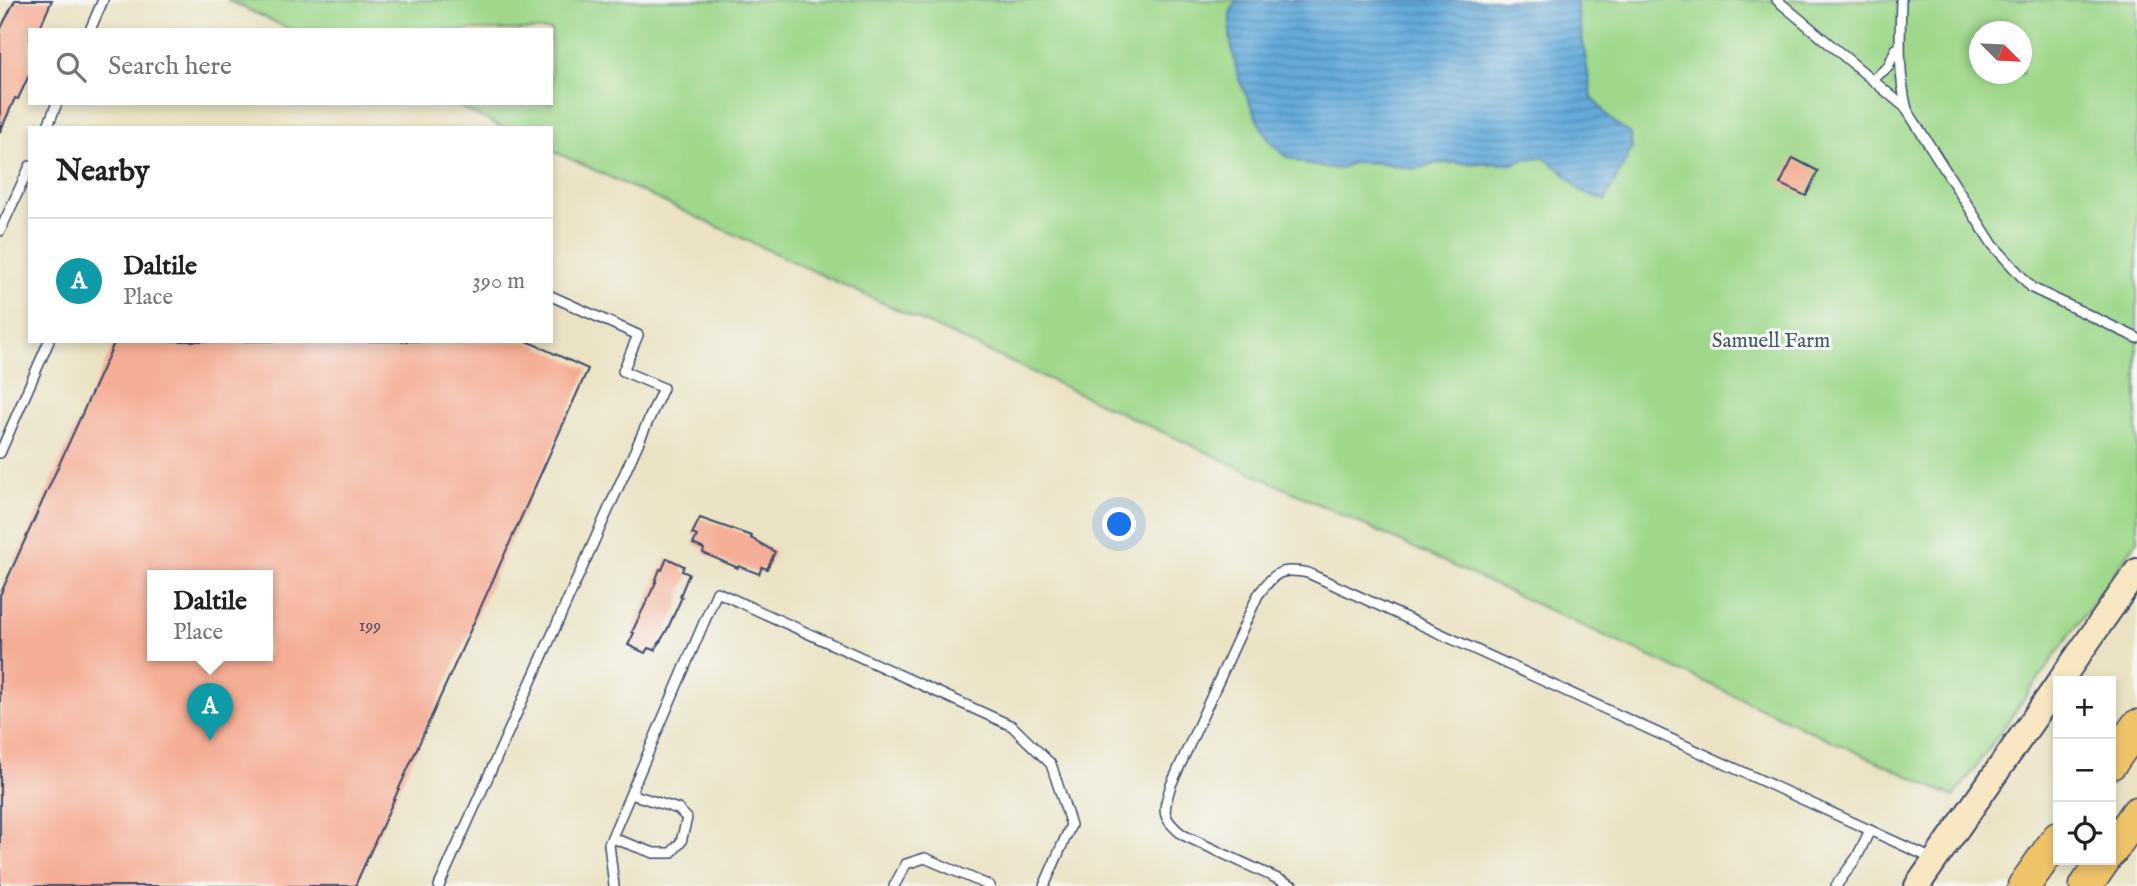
<!DOCTYPE html>
<html lang="en">
<head>
<meta charset="utf-8">
<style>
  body { margin:0; font-family:"IM FELL English",serif; background:#f2f2f2; color:#202124 }
  .controls { position:absolute; right:21px; bottom:21px; display:grid; overflow:hidden; border-radius:0px; box-shadow:0 4px 10px #0003 }
  .controls button { width:63px; height:63px; display:grid; place-items:center; padding:0; border:0; border-bottom:2px solid #e0e0e0; background:#fff; color:#202124; font:35px sans-serif }
  .compass { position:absolute; left:1969px; top:21px; width:63px; height:63px; border-radius:50%; background:#fff; box-shadow:0 4px 10px #0003; rotate:114deg }
  .you { position:absolute; left:1120px; top:525px; width:24px; height:24px; margin:-18px; border:5px solid #fff; border-radius:50%; background:#1a73e8; box-shadow:0 0 0 10px #1a73e833 }
  .badge { display:grid; place-items:center; width:46px; height:46px; border-radius:50%; background:#7c3aed; color:#fff; font-size:23px; font-weight:700 }
  .pin { position:absolute; translate:-50% -58px; filter:drop-shadow(0 2px 4px #0008) }
  .pin::after { content:''; position:absolute; top:37px; width:24px; height:21px; background:inherit; clip-path:polygon(0 0,100% 0,50% 100%) }
  .popup { position:absolute; left:147px; top:570px; width:126px; height:91px; box-sizing:border-box; display:grid; place-content:center; border-radius:0px; background:#fff; filter:drop-shadow(0 2px 5px #0005); font-size:23px; white-space:nowrap; color:#757577 }
  .popup b { font-size:26px; color:#202124 }
  .popup::after { content:''; position:absolute; left:50%; top:100%; margin-left:-14px; border:14px solid transparent; border-top-color:#fff }
  .list { margin:0; padding:0; list-style:none }
  h2 { display:flex; justify-content:space-between; align-items:center; height:91px; margin:0; padding:0 28px; font-size:30px }
  h2 small { font-size:23px; font-weight:400; color:#757577 }
  .list li { display:grid; grid-template-columns:46px 1fr auto; gap:21px; align-items:center; box-sizing:border-box; height:126px; padding:0 28px; border-top:2px solid #e0e0e0 }
  .list b { display:block; font-size:26px; white-space:nowrap }
  .list p { margin:0; font-size:23px; white-space:nowrap; color:#757577 }
  .list em { font-size:23px; font-style:normal; color:#757577 }
  .icon { flex:none; width:38px; height:38px; fill:none; stroke:currentColor; stroke-width:2; stroke-linecap:round; stroke-linejoin:round }
  .map { position:relative; flex:none; width:2137px; height:886px; overflow:hidden }
  .search { position:absolute; background:#fff; box-shadow:0 4px 10px #0003; left:28px; top:28px; width:525px; height:77px; display:flex; align-items:center; gap:18px; box-sizing:border-box; padding:0 24px; border-radius:0px; color:#757577; font-size:26px }
  .panel { position:absolute; background:#fff; box-shadow:0 4px 10px #0003; left:28px; top:126px; width:525px; height:217px; border-radius:0px }
  .map>svg:first-child { display:block }
  .green { fill:#9fd88b; stroke:#5d8474; stroke-width:2; fill-rule:evenodd }
  .water { fill:url(#water-rules); stroke:#3f6c9c; stroke-width:2 }
  .building { fill:#f5ae95; fill-rule:evenodd }
  .lines { fill:none; stroke-linecap:round; stroke-linejoin:round }
  .service-casing { stroke:#3a4a6d; stroke-width:12 }
  .secondary-casing { stroke:#3a4a6d; stroke-width:28 }
  .motorway-casing { stroke:#3a4a6d; stroke-width:35 }
  .service { stroke:#fff; stroke-width:9 }
  .secondary { stroke:#f9e7c3; stroke-width:24 }
  .motorway { stroke:#efc469; stroke-width:32 }
  .labels { text-anchor:middle; stroke-width:6; stroke-linejoin:round; paint-order:stroke }
  .number-label { font-size:18px; fill:#524f6c }
  .park-label { font-size:21px; fill:#3c5969; stroke:#f6f6f2 }
</style>
</head>
<body>
<div class="map">
<svg width="2137" height="886" viewBox="0 0 2137 886">
  <defs>
    <pattern id="water-rules" width="6" height="5" patternUnits="userSpaceOnUse" patternTransform="scale(1.75)"><rect width="6" height="5" fill="#63aada"/><path d="M0 2.5h6" fill="none" stroke="#518bb4"/></pattern>
  </defs>
  <rect width="100%" height="100%" fill="#f6f6f2"/>
  <filter id="ink" filterUnits="userSpaceOnUse"><feTurbulence type="fractalNoise" baseFrequency=".0143" numOctaves="2"/><feDisplacementMap in="SourceGraphic" scale="14" xChannelSelector="R" yChannelSelector="G"/><feConvolveMatrix kernelMatrix="1 2 1 2 8 2 1 2 1" color-interpolation-filters="sRGB"/></filter>
  <filter id="wash" filterUnits="userSpaceOnUse"><feTurbulence type="fractalNoise" baseFrequency=".00686" numOctaves="4" result="noise"/><feDisplacementMap in="SourceGraphic" scale="28" xChannelSelector="R" yChannelSelector="G"/><feGaussianBlur stdDeviation="1.57" result="paint"/><feColorMatrix in="noise" values="0 0 0 0 0 0 0 0 0 0 0 0 0 0 0 0 0 1.4 0 .05"/><feComposite in="paint" operator="in"/></filter>
  <g filter="url(#wash)">
    <rect width="100%" height="100%" fill="#eae2c2"/>
    <path class="green" d="M227 0H2137V541L1954 797 551 150V128H504L451 103H551V30H292ZM1980 32H2022V74H1980Z"/>
    <polygon class="water" points="1236,0 1576,0 1592,98 1610,119 1630,134 1632,148 1605,201 1581,191 1561,170 1542,157 1525,159 1513,164 1439,163 1414,169 1381,163 1355,162 1338,169 1308,165 1287,157 1271,143 1259,123 1238,77 1230,38 1230,14"/>
    <g id="blocks">
      <g class="building">
        <polygon points="15,0 52,0 39,30 30,30 30,73 18,99 15,98 0,132 0,30"/>
        <polygon points="1793,158 1818,171 1806,196 1780,184"/>
        <path d="M115 341H527L588 369 355 886H0V595ZM152 575H268V655H152Z"/>
        <polygon points="700,518 752,536 751,538 775,552 767,569 762,567 759,574 739,566 738,568 703,553 704,549 693,544 697,536 692,534"/>
        <polygon points="667,558 684,566 682,571 689,574 680,596 682,597 667,630 655,650 648,648 645,653 628,645 634,633 632,632 656,582 655,582 660,569 662,570"/>
      </g>
    </g>
  </g>
  <g filter="url(#ink)">
    <use href="#blocks" fill-opacity="0" stroke="#3a4a6d" stroke-width="2"/>
    <g class="lines">
      <g class="service-casing">
        <g id="service">
          <polyline points="1777,0 1907,109"/>
          <path d="M1901 0C1900 38 1898 73 1907 110L1993 245 2032 288 2137 338"/>
          <polyline points="90,30 103,0"/>
          <polyline points="1873,79 1888,67 1896,49"/>
          <polyline points="47,128 57,103"/>
          <polyline points="0,231 30,166"/>
          <polyline points="0,453 49,341"/>
          <polyline points="612,838 654,853 671,853 681,842 687,818 678,809 631,794"/>
          <polyline points="439,886 663,388 623,371 638,335 551,296"/>
          <polyline points="614,886 609,844 717,592 1012,726 1051,764 1071,825 1044,886"/>
          <polyline points="894,886 906,864 925,858 990,886"/>
          <path d="M1293 886 1183 835C1160 817 1163 811 1171 785L1258 595C1275 573 1279 567 1308 573L1935 860"/>
          <polyline points="1836,886 1857,857 1870,830"/>
        </g>
      </g>
      <g class="secondary-casing">
        <g id="secondary">
          <polyline points="2060,681 2137,571"/>
          <polyline points="1917,886 2058,684"/>
        </g>
      </g>
      <g class="motorway-casing">
        <g id="motorway">
          <polyline points="2111,763 2137,726"/>
          <polyline points="2111,851 2137,813"/>
          <polyline points="2024,886 2058,838"/>
          <polyline points="2086,886 2104,860"/>
        </g>
      </g>
      <use href="#service" class="service"/>
      <use href="#secondary" class="secondary"/>
      <use href="#motorway" class="motorway"/>
    </g>
  </g>
  <g class="labels">
    <g class="number-label">
      <text x="370" y="631">199</text>
    </g>
    <g class="park-label">
      <text x="1771" y="347">Samuell Farm</text>
    </g>
  </g>
</svg>
<div class="controls">
<button>+</button>
<button>−</button>
<button><svg class="icon" aria-label="locate" viewBox="0 0 24 24"><circle cx="12" cy="12" r="6"/><path d="M12 2v4M12 18v4M2 12h4M18 12h4"/></svg></button>
</div>
<svg class="compass" viewBox="-18 -18 36 36"><path d="M0-13l5 13h-10z" fill="#e53935"/><path d="M0 13l5-13h-10z" fill="#757577"/></svg>
<div class="you"></div>
<div class="pin badge" style="left:210px;top:741px;background:#0f9aa8">A</div>
<div class="popup"><b>Daltile</b>Place</div>
<div class="search"><svg class="icon" aria-label="search" viewBox="0 0 24 24"><circle cx="10" cy="10" r="6"/><path d="M15 15l6 6"/></svg>Search here</div>
<section class="panel">
<h2>Nearby<small></small></h2>
<ul class="list">
<li><span class="badge" style="background:#0f9aa8">A</span><div><b>Daltile</b><p>Place</p></div><em>390 m</em></li>
</ul>
</section>
</div>
</body>
</html>
